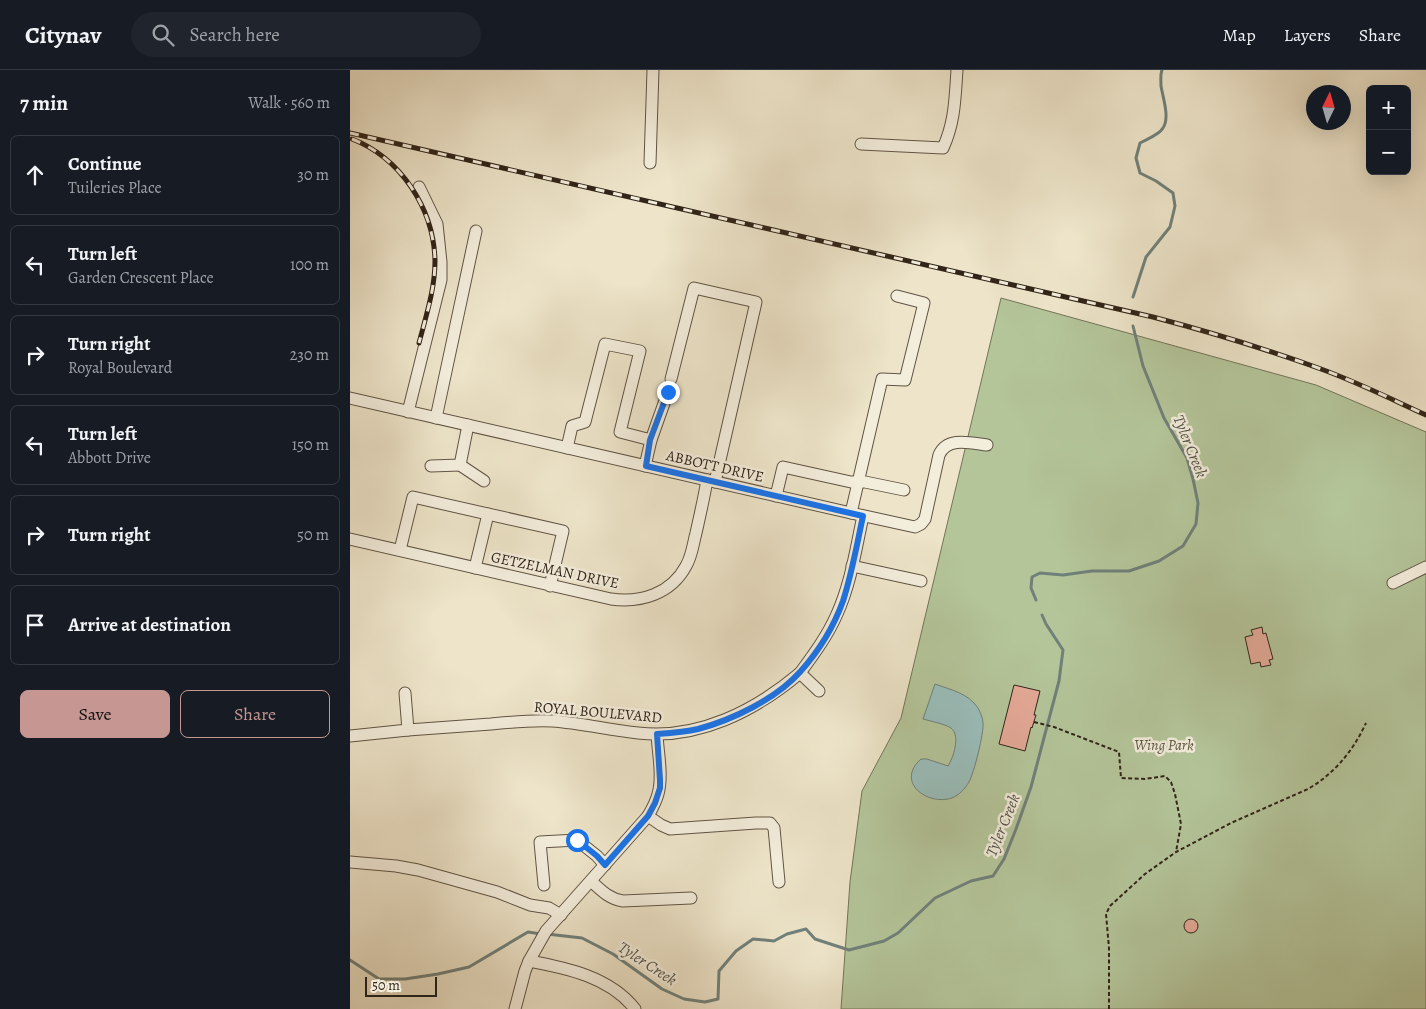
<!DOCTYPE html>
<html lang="en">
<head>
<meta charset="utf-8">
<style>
  body { margin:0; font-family:Alegreya,serif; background:#20242c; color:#f1f3f6 }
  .controls { position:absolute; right:15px; top:15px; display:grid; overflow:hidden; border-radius:8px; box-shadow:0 5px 20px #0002 }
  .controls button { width:45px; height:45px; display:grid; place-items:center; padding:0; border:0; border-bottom:1px solid #363941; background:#171b24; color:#f1f3f6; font:25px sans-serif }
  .compass { position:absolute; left:956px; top:15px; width:45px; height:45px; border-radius:50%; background:#171b24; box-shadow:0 5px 20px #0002; rotate:5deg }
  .scale { position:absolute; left:15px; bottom:12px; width:72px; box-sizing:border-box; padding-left:5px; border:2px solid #312418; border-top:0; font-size:14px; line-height:18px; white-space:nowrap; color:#312418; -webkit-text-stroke:4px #f3eddc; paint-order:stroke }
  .stop { position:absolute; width:15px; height:15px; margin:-11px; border:4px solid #1a73e8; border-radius:50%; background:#fff }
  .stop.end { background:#1a73e8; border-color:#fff; box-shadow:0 1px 5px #0008 }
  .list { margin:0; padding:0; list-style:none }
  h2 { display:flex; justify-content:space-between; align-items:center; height:65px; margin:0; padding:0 20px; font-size:21px }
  h2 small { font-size:16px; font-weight:400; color:#9ea1a6 }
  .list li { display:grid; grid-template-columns:32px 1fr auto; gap:15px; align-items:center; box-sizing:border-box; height:80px; margin:0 10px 10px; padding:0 10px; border:1px solid #363941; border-radius:8px }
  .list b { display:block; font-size:19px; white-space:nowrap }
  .list p { margin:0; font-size:16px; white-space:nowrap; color:#9ea1a6 }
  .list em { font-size:16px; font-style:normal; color:#9ea1a6 }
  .actions { display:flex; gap:10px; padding:15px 20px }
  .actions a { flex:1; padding:11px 0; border:1px solid #c59692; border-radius:8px; text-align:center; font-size:18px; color:#c59692 }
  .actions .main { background:#c59692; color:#111 }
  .icon { flex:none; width:28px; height:28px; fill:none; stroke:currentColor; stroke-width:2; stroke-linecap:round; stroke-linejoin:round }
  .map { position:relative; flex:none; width:1076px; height:939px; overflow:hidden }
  header { display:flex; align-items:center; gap:30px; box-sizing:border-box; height:70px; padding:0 25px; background:#171b24; border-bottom:1px solid #363941 }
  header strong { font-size:24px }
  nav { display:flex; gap:28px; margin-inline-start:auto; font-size:18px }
  .search { width:350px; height:45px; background:#20242c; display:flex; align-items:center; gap:12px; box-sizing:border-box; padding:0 18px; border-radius:28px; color:#9ea1a6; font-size:19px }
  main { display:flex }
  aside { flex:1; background:#171b24 }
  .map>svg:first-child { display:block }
  .green { fill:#b4c59a; stroke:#727459 }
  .water { fill:#9abebb; stroke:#70807a }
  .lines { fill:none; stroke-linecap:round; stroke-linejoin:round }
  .stream { stroke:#70807a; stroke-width:3 }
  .building { fill:#e4a998; stroke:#312418 }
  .minor-casing { stroke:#605444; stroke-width:13 }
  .path { stroke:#312418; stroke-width:2; stroke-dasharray:4 2.5; stroke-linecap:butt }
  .minor { stroke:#f3eddc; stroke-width:11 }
  .rail-casing { stroke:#312418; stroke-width:5 }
  .rail { stroke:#f3eddc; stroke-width:3; stroke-dasharray:9; stroke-linecap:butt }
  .route { stroke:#1a73e8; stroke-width:6 }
  .labels { text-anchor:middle; stroke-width:5; stroke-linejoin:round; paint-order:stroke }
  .street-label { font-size:15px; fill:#312418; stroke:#f3eddc }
  .park-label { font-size:15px; font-style:italic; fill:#58543f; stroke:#f3eddc }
  .water-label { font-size:16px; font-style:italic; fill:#505249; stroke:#f3eddc }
</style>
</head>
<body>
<header>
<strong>Citynav</strong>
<div class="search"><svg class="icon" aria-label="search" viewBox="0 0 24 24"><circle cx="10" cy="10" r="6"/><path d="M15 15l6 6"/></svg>Search here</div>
<nav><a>Map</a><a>Layers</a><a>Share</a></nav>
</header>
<main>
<aside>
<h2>7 min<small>Walk · 560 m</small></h2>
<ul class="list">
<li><svg class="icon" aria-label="ahead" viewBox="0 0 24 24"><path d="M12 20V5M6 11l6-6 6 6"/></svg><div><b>Continue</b><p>Tuileries Place</p></div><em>30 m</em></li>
<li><svg class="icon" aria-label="left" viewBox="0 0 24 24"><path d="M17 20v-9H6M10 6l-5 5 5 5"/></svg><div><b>Turn left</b><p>Garden Crescent Place</p></div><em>100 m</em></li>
<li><svg class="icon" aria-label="right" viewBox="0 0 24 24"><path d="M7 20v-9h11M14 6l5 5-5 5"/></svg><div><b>Turn right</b><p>Royal Boulevard</p></div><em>230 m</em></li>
<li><svg class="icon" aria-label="left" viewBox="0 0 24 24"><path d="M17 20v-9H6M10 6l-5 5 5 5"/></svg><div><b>Turn left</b><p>Abbott Drive</p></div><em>150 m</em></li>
<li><svg class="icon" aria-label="right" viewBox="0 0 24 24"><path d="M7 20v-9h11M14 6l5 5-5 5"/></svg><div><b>Turn right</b></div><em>50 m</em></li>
<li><svg class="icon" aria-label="arrive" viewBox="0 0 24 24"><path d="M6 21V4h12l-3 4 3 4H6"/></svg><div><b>Arrive at destination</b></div></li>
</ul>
<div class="actions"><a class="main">Save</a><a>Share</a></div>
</aside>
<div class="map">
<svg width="1076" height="939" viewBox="0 0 1076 939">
  <rect width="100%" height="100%" fill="#ede4c9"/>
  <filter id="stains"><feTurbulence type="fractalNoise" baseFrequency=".004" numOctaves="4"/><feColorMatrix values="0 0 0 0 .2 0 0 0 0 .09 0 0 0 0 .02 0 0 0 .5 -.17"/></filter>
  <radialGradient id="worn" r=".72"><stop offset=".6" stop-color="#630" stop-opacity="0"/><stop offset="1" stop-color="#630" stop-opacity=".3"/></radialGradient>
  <polygon class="green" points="651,228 966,315 1076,362 1076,939 491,939 500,812 512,721 551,648"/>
  <path class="water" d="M585 614C601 620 618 623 628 638 630 642 633 648 633 653 634 663 624 703 619 712 615 719 609 725 602 728 577 736 545 712 571 689H577L598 696C603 688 611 666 601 658 595 654 580 651 573 649Z"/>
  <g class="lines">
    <g class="stream">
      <path d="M783 227 796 187 820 157 825 136 823 123 806 111 790 103 786 88 790 73C797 69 809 65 813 58 820 48 813 28 811 16 811 10 810 5 812 0"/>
      <polyline points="686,530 681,518 682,507 690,503 713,505 742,501 779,501 809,491 833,476 846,454 848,433 843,409 837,388 814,348 793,296 783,256"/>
      <polyline points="197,864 232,868 263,884 312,919 334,929 355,932 368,929 369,901 386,881 403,869 424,871 437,864 456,859 465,869 499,880 534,871 548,863 585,828 621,811 643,806 654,789 666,759 681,717 709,611 713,580 696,554 692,545"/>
      <polyline points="0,890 29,909 55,909 88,904 119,897 178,862 191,864"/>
    </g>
  </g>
  <g class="building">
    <polygon points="912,557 913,564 916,563 923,589 919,590 921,595 911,597 910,592 901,594 895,567 903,565 901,560"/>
    <polygon points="664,615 690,621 684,645 686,645 682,658 681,657 675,681 649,674"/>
    <circle cx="841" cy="856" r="7"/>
  </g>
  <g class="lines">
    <g class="minor-casing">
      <g id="minor">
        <path d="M511 74 593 78C605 52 605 28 607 0"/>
        <polyline points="300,93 303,0"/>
        <polyline points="321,309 344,218 406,232 365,412"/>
        <path d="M0 328 501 443 565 457 571 454 575 449 589 385C597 366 621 373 637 375"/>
        <polyline points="58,342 91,210 91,192 87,154 69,117"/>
        <polyline points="86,348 126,161"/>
        <polyline points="217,378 222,356 235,352 255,274 290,281 270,362 301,370"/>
        <polyline points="110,395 134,411"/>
        <polyline points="81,396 110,395 118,355"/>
        <polyline points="295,396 301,370 318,322"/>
        <polyline points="426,426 433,397 501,412 515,412 554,420"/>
        <polyline points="501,443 532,309 555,310 574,233 547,226"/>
        <path d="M0 469 261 529C291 533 321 524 336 496 342 486 343 474 346 463 350 445 354 428 357 410"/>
        <polyline points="50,480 63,427 213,461 200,516"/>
        <polyline points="502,496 571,511"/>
        <polyline points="125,498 138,444"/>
        <polyline points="1043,513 1076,497"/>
        <path d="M450 603C464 584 478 565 487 544 501 513 506 478 513 446"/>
        <path d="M58 660C86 658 113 656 141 654 161 652 181 650 202 651 231 653 259 660 288 663 348 670 405 641 450 603L469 621"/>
        <polyline points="0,666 58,660 55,623"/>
        <polyline points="298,746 311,755 320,759 406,753 420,753 424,758 429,812"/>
        <polyline points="0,792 46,796 68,800 147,822 180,835 199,838 211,845"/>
        <path d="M241 811C251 820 259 829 273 831L341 828"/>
        <polyline points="194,815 190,772 227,770 247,786 255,795"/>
        <path d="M179 891C217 898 260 907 285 939"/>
        <path d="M165 939 175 901 179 891 196 861 298 746C302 739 306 732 308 724 313 706 308 683 307 665"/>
      </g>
    </g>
    <g class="path">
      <polyline points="684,652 704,657 769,682 771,708 795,709 815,706 821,712 825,724 831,754 826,782"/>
      <path d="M759 939V878L756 844 760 836 795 804 826 782 881 753 958 719C985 703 1003 681 1016 653"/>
    </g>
    <use href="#minor" class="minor"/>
    <g class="rail-casing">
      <g id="rail">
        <path d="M0 63 803 247C860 262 916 279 971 299 1007 312 1041 329 1076 345"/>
        <path d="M2 69C51 88 84 139 85 191 85 219 76 246 69 273"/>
      </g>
    </g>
    <use href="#rail" class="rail"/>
  </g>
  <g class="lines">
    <path class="route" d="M227 770 247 786 255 795 298 746 305 733 310 718V710L307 664C321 663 335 662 348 659 382 650 426 629 450 602 468 582 484 556 493 531 502 503 507 474 513 446L296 396 300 370 318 322"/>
  </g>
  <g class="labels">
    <g class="street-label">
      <text transform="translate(365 396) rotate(13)" y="5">ABBOTT DRIVE</text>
      <text transform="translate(205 500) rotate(12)" y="5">GETZELMAN DRIVE</text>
      <text transform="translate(248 642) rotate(5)" y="5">ROYAL BOULEVARD</text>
    </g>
    <g class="park-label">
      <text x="814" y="680">Wing Park</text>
    </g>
    <g class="water-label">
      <text transform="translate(841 376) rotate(68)" y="6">Tyler Creek</text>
      <text transform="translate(652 755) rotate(-68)" y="6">Tyler Creek</text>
      <text transform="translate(298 893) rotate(33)" y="6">Tyler Creek</text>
    </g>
  </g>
  <rect width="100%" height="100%" filter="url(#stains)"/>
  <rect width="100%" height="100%" fill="url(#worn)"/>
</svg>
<div class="controls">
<button>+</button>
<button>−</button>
</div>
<svg class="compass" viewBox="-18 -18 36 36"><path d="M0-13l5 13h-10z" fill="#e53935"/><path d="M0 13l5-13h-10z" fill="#9ea1a6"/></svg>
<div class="scale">50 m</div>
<div class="stop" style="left:227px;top:770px"></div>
<div class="stop end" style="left:318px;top:322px"></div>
</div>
</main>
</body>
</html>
